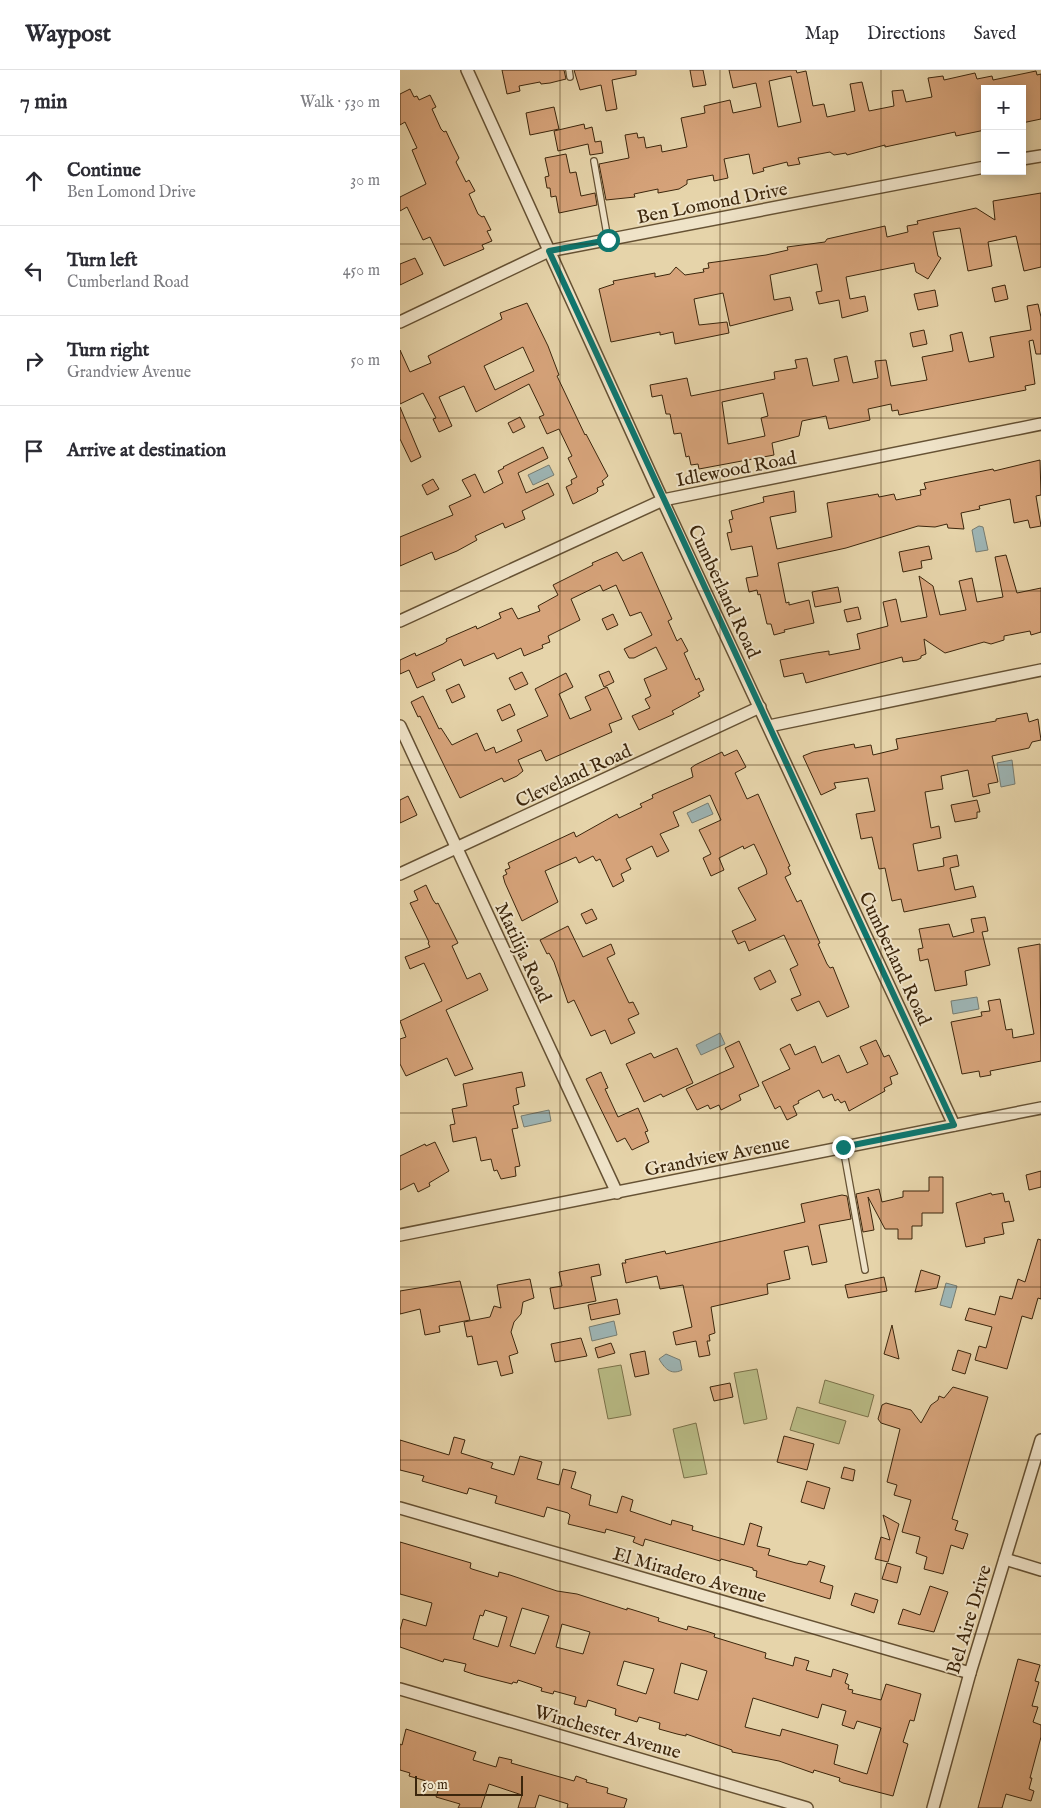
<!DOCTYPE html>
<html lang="en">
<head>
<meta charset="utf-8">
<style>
  body { margin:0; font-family:"IM FELL English",serif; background:#f7f7f7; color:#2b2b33 }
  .controls { position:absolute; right:15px; top:15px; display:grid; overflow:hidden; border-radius:0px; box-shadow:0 2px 12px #0003 }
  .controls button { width:45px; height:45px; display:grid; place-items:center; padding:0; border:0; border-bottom:1px solid #e1e1e2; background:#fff; color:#2b2b33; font:25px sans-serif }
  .scale { position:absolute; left:15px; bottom:12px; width:108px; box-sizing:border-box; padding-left:5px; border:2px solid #3c260c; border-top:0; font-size:14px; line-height:18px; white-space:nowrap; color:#3c260c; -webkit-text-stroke:4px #efe3c8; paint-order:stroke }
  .stop { position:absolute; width:15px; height:15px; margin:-11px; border:4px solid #0f766e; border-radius:50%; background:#fff }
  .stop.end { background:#0f766e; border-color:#fff; box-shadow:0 1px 5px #0008 }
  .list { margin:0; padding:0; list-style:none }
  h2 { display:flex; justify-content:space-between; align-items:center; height:65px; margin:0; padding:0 20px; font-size:21px }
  h2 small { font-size:16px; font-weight:400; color:#7c7c81 }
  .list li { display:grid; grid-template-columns:32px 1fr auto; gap:15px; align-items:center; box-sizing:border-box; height:90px; padding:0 20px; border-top:1px solid #e1e1e2 }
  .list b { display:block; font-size:19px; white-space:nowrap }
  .list p { margin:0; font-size:16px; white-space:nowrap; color:#7c7c81 }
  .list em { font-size:16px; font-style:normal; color:#7c7c81 }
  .icon { flex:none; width:28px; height:28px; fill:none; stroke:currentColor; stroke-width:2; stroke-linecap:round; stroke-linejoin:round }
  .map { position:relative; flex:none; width:641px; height:1738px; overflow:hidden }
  header { display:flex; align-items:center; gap:30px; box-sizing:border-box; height:70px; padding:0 25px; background:#fff; border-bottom:1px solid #e1e1e2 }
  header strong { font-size:24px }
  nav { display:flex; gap:28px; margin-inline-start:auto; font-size:18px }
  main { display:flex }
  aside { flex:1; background:#fff }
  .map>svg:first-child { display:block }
  .green { fill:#b9bc86; stroke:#7a7149 }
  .water { fill:#9db5b5; stroke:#767c71 }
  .building { fill:#d6a37a; stroke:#3c260c; fill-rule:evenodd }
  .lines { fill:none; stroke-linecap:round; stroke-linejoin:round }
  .service-casing { stroke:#665234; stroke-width:8 }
  .minor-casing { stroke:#665234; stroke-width:14 }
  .service { stroke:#efe3c8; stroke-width:5.5 }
  .minor { stroke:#efe3c8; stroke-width:11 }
  .route { stroke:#0f766e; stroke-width:6 }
  .grid { fill:none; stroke:#3c260c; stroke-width:1; stroke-opacity:0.55 }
  .labels { text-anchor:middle; stroke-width:4; stroke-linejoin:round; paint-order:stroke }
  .street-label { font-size:19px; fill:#3c260c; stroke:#efe3c8 }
</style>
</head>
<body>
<header>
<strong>Waypost</strong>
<nav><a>Map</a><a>Directions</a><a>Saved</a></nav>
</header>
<main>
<aside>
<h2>7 min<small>Walk · 530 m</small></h2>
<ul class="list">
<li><svg class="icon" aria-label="ahead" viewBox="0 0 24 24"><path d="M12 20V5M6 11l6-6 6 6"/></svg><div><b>Continue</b><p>Ben Lomond Drive</p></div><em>30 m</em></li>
<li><svg class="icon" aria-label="left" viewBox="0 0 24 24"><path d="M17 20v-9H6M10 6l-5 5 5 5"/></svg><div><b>Turn left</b><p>Cumberland Road</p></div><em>450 m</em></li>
<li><svg class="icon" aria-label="right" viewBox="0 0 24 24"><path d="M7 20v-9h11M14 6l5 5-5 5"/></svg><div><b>Turn right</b><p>Grandview Avenue</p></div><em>50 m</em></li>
<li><svg class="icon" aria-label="arrive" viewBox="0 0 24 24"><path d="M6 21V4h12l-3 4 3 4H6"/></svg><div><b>Arrive at destination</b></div></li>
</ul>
</aside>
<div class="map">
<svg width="641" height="1738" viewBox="0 0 641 1738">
  <rect width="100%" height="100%" fill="#e6d4aa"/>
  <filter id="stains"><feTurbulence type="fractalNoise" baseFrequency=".004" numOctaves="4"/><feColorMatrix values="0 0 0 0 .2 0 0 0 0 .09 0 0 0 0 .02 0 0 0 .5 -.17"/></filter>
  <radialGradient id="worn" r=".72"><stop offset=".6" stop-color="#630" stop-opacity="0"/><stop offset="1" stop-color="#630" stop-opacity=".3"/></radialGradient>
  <g class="green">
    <polygon points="221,1295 231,1345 208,1349 198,1299"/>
    <polygon points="357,1299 367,1349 344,1354 334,1303"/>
    <polygon points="425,1310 474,1325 468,1347 419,1333"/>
    <polygon points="397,1337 446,1351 439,1374 390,1360"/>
    <polygon points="296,1353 307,1404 284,1408 273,1359"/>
  </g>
  <g class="water">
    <polygon points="149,395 154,405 133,415 128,405"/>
    <polygon points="579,456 583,457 588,480 576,482 572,460"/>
    <polygon points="612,690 615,714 601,717 597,693"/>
    <polygon points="308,733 313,744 292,753 287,743"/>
    <polygon points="577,927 579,939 553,944 551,931"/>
    <polygon points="320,963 325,974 301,985 296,975"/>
    <polygon points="149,1040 151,1051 124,1057 121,1046"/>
    <polygon points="546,1213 557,1216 551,1238 540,1235"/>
    <polygon points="214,1251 217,1265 192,1271 189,1257"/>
    <path d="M266 1284 280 1290 282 1300C270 1306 264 1297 259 1289Z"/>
  </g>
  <g class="building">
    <polygon points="102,0 164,0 166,9 150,13 141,14 140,12 119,16 120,21 107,24"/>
    <polygon points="174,0 236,0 236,5 212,10 217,39 206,41 201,15 180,20"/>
    <polygon points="290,0 303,0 306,15 293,17"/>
    <path d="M329 0H396L397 3 406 1 413 36 424 34 427 47 455 41 450 14 462 12 469 41 494 36 492 21 503 20 506 32 532 27 528 8 543 6 544 10 575 3 577 9 592 6 593 10 636 1 637 5 641 4V49L622 53V19H585V60L556 66 555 62 485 77V75L447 85 446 83 434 85 430 82 398 88 400 94 388 96 387 92 363 98 364 101 353 104 349 84 324 89 328 108 314 111 313 105 287 110V114L279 119 258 123V119L234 124 235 127 206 130 199 94 229 88 225 65 237 63 238 68 244 67 246 78 261 75 262 82 287 77 281 48 305 43 304 36 330 30 333 43 361 37 356 13 333 18ZM391 6 401 52 378 57 369 11Z"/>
    <polygon points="10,19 14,27 17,26 19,30 30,25 36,37 32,39 41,59 44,62 46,61 52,74 59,88 56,92 66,112 69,110 75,121 69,124 78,144 82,147 84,146 91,160 87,161 92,171 82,175 84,179 44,196 30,167 23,170 7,137 0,141 0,127 26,114 12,80 17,78 5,52 0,55 0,24"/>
    <polygon points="154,37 159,59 130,65 126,43"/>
    <polygon points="184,54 185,59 192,57 195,72 201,71 203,83 190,85 188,74 158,81 154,61"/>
    <polygon points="166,84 170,103 176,102 181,126 195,123 197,135 159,143 156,126 151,127 150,118 147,118 145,107 149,106 145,88"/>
    <polygon points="641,123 641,197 624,201 616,166 588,172 592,196 568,201 560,158 533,162 538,186 541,188 528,209 516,202 514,193 446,207 450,229 465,226 468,241 442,248 439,230 419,234 416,222 422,221 417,194 370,205 374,230 390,227 393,240 330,256 323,223 294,229 299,255 327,252 329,263 275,274 273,262 260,265 260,262 211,272 199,219 214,214 213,211 255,203 255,207 270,204 276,197 285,205 304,202 303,199 309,198 308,193 366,185 388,180 387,177 425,172 427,169 485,156 487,167 508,162 507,156 518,154 517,151 576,138 595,150 593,131"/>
    <polygon points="15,188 23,204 0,215 0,194"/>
    <polygon points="605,215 608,229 595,232 592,218"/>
    <polygon points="535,220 538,236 518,240 514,224"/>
    <path d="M127 233 148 276 159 305 157 306 185 365 186 364 208 406 202 411 204 415 197 418 198 421 196 423 173 434 166 417 172 414 171 410 177 407 168 388 172 386 159 359 147 364 139 347 144 345 129 314 76 342 64 316 39 327 52 356 39 362 33 349 36 348 23 323 0 334V280L10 302 31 293 28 286 102 249 100 243ZM123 277 134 301 95 320 84 296Z"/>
    <path d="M638 234 641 247V284H636L633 270 629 271 635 314 625 316 626 320 499 345 498 340 492 341 491 334 468 339 470 350 429 359 426 346 402 351 399 366 372 373 374 385 299 399 298 394 291 395 289 386 286 387 281 363 274 364 270 344H266L262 325 252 327 250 315 287 308 291 326 375 309 374 302 397 298 395 290 407 288 413 316 439 311 434 289 447 286 453 313 478 308 475 291 486 290 491 316 527 310 522 287 553 281 550 265 562 262 569 292 594 287 590 267 631 260 627 236ZM363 323 368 346 361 348 365 366 328 374 322 332Z"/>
    <polygon points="524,260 527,274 513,277 510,263"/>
    <polygon points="0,337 21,387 11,392 0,369"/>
    <polygon points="120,347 125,357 113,363 108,353"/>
    <polygon points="143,377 148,388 118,403 126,423 148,413 154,425 122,441 125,449 105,458 103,453 75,466 77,470 57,481 35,490 32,482 0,496 0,467 53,445 49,436 71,426 62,410 75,404 84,423 103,413 98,401 104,398 103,397"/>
    <polygon points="640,390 641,425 636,426 641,456 630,458 628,450 614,453 610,429 579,436 580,439 561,443 564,459 548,458 547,454 535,457 518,456 446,478 378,493 386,533 389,532 389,535 409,530 414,553 384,560 385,562 374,565 371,554 367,554 366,550 360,524 358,525 357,520 349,522 346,508 358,506 352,476 331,480 327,463 332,462 329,450 333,449 331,441 364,432 363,427 394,421 396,442 370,447 377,479 432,467 427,433 478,424 479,427 494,424 496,430 521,425 520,420 526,419 524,413 593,399 594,401"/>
    <polygon points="33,409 39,419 27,425 22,415"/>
    <polygon points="529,476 532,489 521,491 522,498 503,502 499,482"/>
    <polygon points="217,482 223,491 242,482 272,549 268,551 277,571 281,568 288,581 284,583 296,610 299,608 304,620 298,623 300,626 272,641 274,644 239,660 232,646 250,638 245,629 251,626 244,609 267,599 256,577 234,588 229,588 224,579 252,565 241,542 230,546 216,515 203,521 200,515 171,529 180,550 148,566 150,572 142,575 143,578 124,586 121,578 97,589 94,583 64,596 61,589 32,603 35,610 17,618 9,600 0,604 0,590 15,583 16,586 43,574 47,571 46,569 76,556 77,559 101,548 99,543 112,538 118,549 140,541 138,536 158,525 153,515 193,495 192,493"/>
    <polygon points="606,485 617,523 641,518 641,562 631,565 630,561 604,566 604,570 591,574 584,572 545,583 524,569 526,584 521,586 521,588 517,590 503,592 502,587 406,613 403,603 384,607 380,590 416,583 429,581 429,585 460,579 457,564 488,556 483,532 496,529 501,552 527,547 519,506 533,516 540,545 566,540 559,511 572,508 577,532 603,527 595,487"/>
    <polygon points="438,517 441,532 415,537 412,522"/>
    <polygon points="458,537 461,549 447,552 444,540"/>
    <polygon points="213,544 218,555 207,560 202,549"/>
    <polygon points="209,601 214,612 204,617 199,605"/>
    <polygon points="122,602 128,614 115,620 109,608"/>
    <polygon points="166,603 173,617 159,624 170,649 191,640 185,627 207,617 222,649 209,654 212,662 146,691 141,680 118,690 123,701 117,706 104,712 102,708 60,728 20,646 18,647 11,632 23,626 39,659 41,658 52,675 77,663 85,681 94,677 96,683 122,671 117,660 148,646 135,619"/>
    <polygon points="59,614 65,627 52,633 46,620"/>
    <polygon points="110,634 115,645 102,651 97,640"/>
    <polygon points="627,643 629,652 638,649 641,670 632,672 629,678 592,686 598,712 588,714 590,723 573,727 568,700 541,706 543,719 525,722 531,758 539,756 541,768 513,774 518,801 544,796 543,788 557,785 559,796 550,798 555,820 573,816 576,827 504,842 501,829 492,831 485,798 479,799 472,767 461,769 456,744 475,741 468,708 434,713 436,718 421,725 403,686 413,682 454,674 455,678 471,675 473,685 498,679 496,669 596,651 596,649"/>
    <polygon points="337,680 346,697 335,703 347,729 358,724 390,796 388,797 391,804 385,807 397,832 401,830 420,873 418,874 427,894 430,898 433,897 449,937 427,947 419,931 397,941 391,929 401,925 390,899 398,895 384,865 349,881 345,871 338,874 332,861 356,850 338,818 367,804 366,799 354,774 344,779 343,776 319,788 324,800 311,806 303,788 311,784 299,760 321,750 310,725 273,742 279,756 260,764 269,781 257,787 252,776 226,789 231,799 221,804 224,811 213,817 200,789 196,791 193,786 179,793 176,787 145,801 158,832 122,851 105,813 103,806 107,804 105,800 110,798 108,793 174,762 176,767 217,744 219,748 242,737 240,734 253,728 252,725 293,707 291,698 295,695 322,682 324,686"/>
    <polygon points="8,726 17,745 0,753 0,730"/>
    <polygon points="577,730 580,742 577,742 577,748 555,752 551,735"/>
    <polygon points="26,815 33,830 36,834 38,833 58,873 52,876 67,909 80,903 88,920 46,940 73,999 55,1006 47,988 6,1006 0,994 0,969 6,967 0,951 42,931 24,893 10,899 5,887 30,877 28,873 29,872 10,833 18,830 14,821"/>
    <polygon points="192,839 197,849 186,854 181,844"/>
    <polygon points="585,847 588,861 582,862 590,895 565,901 567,915 535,921 528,889 520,891 518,879 523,878 519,859 549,854 553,867 574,862 571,849"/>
    <polygon points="168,856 183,887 211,874 215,884 207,888 229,933 233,932 239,944 228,949 235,963 211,974 205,960 191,966 174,930 168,933 154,892 149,883 147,884 140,870"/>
    <polygon points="640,874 641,991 590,1001 591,1005 580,1007 579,1001 562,1004 551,952 582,946 581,942 590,941 588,931 600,929 606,960 612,959 613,968 634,964 618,878"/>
    <polygon points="370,900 376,912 360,920 354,908"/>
    <polygon points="476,970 484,987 489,985 498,1004 490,1007 492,1014 484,1018 485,1021 449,1041 445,1031 441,1033 438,1029 435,1031 432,1024 423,1028 419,1020 398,1031 399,1033 393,1036 397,1045 387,1050 380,1036 375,1039 362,1012 390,999 380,979 390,974 395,985 415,976 422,993 439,985 447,1003 468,994 460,977"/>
    <polygon points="339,971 359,1016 339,1025 341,1030 321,1040 319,1035 310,1039 308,1035 297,1040 286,1019 334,997 325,978"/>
    <polygon points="277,978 293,1013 263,1027 261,1024 244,1032 226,994 251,983 254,988"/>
    <polygon points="122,1002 125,1016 116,1018 119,1034 113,1036 118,1058 112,1059 120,1096 115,1097 116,1106 101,1109 97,1100 94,1101 91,1089 81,1091 76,1067 53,1072 50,1055 55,1054 52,1039 67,1036 63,1014"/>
    <polygon points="201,1002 208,1018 205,1019 218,1047 238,1038 248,1061 245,1062 249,1072 232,1080 225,1068 217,1072 186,1009"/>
    <polygon points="35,1072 49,1101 29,1113 30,1116 18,1122 14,1113 0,1120 0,1086 25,1074 26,1076"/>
    <polygon points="641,1101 641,1117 629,1120 626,1105"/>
    <polygon points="529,1107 543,1107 543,1143 522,1143 522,1156 512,1156 512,1169 498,1169 498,1159 485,1159 468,1127 474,1160 463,1162 456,1124 479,1119 482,1132 503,1127 503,1121 529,1121"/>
    <polygon points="591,1123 592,1125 603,1123 605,1132 609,1131 614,1151 602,1153 604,1164 584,1168 585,1173 566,1177 556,1133"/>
    <polygon points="442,1125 447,1126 451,1149 419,1155 427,1192 412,1195 408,1176 384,1181 390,1209 367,1214 368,1224 311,1237 315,1263 309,1265 310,1271 307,1271 310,1285 299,1287 296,1271 276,1275 273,1262 292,1257 283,1215 260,1219 257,1206 226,1213 222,1193 226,1193 225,1190 265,1181 266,1184 405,1152 401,1134"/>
    <polygon points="638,1169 641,1170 641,1229 638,1228 632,1249 622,1246 607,1299 575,1290 579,1276 586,1278 592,1257 565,1250 569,1238 595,1245 600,1226 612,1229 618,1209 625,1212"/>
    <polygon points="199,1194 201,1205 191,1207 196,1231 154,1239 150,1218 162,1216 159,1202"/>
    <polygon points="521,1200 540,1206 537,1218 515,1222"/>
    <polygon points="484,1207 487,1221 448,1228 445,1215"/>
    <polygon points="130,1209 134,1228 123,1232 121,1244 114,1252 111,1262 118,1283 109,1286 113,1303 101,1306 97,1291 78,1295 72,1266 67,1267 64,1252 90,1247 94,1236 101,1238 97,1215"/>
    <polygon points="60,1211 70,1250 39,1256 40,1262 25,1265 20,1239 0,1244 0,1221"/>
    <polygon points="217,1229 220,1244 191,1250 188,1235"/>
    <polygon points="492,1255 499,1289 484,1284"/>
    <polygon points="181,1268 187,1286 155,1292 151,1274"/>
    <polygon points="211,1273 215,1283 198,1288 195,1278"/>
    <polygon points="558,1280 571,1284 565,1304 552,1300"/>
    <polygon points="245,1281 249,1304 235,1307 230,1284"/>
    <polygon points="330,1313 333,1327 314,1331 310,1317"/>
    <polygon points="553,1317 588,1327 552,1449 558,1451 555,1460 568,1464 563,1479 551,1475 543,1504 524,1499 527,1487 516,1483 520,1467 502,1462 511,1430 494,1425 497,1415 487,1412 500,1359 481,1353 478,1349 482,1335 486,1333 511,1340 521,1353 531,1335 538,1330 539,1326 544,1328"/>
    <polygon points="384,1366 414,1374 407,1400 377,1392"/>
    <polygon points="54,1367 65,1370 61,1383 93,1393 91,1398 114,1405 120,1386 142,1392 137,1409 159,1415 163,1399 176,1402 171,1418 191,1425 189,1435 217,1443 222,1426 233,1430 230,1441 271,1455 272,1450 293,1456 292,1460 344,1475 350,1453 362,1457 357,1476 370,1479 368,1485 396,1493 407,1495 409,1491 425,1496 420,1512 433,1516 430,1529 356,1507 357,1501 353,1500 353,1498 321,1489 320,1491 245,1469 243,1476 233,1472 235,1467 206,1459 205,1463 168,1454 170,1445 168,1443 147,1437 144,1447 95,1433 97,1426 69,1418 67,1424 22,1411 24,1406 0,1400 0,1370 49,1385"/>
    <polygon points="444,1397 455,1400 453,1411 441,1408"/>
    <polygon points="407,1411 430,1418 424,1439 401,1432"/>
    <polygon points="483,1445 499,1454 488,1492 475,1489 481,1467 490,1470"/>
    <path d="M0 1472 71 1493 70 1498 72 1499 98 1507 99 1502 110 1505 157 1521 177 1524 227 1540V1538L240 1542 259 1548 258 1551 287 1560 288 1556 306 1561 315 1564 314 1567 366 1583 365 1588 393 1596 395 1587 409 1591 406 1600 431 1607 433 1599 448 1604 445 1613 449 1615 448 1619 453 1620 452 1623 481 1630 486 1614 521 1624 514 1651 510 1650 503 1672 508 1674 493 1726 443 1713 439 1711 440 1708 414 1700 413 1703 379 1691 332 1682V1680L286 1664V1666L277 1664 259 1659 260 1653 239 1647 237 1652 215 1645 216 1639 188 1630 186 1637 174 1634 176 1627 154 1621 153 1624 141 1621 142 1618 118 1610 117 1613 113 1612 112 1614 76 1605 64 1601 66 1594 44 1589 43 1592 0 1577V1560L3 1549 26 1556 32 1533 0 1524ZM122 1538 149 1546 135 1584 110 1576ZM85 1540 107 1547 98 1577 73 1569 80 1545 83 1546ZM162 1554 190 1562 183 1584 156 1577ZM224 1591 254 1599 246 1624 217 1615ZM281 1593 307 1601 298 1630 274 1623ZM353 1628 418 1648 422 1634 446 1641 442 1655 454 1659 457 1651 481 1658 467 1704 434 1694 438 1675 382 1659 380 1666 345 1657Z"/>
    <polygon points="487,1493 501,1497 497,1513 482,1509"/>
    <polygon points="530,1516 548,1522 534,1562 498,1554 503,1539 520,1545"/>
    <polygon points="455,1523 478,1530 474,1543 451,1535"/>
    <polygon points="618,1589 640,1595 635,1611 639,1612 632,1636 638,1637 633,1652 641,1655 641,1667 630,1708 632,1708 629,1719 634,1721 631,1731 606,1724 602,1738 578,1738"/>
    <polygon points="6,1659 76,1682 73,1690 96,1697 99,1687 112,1690 111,1693 174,1711 176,1706 187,1710 186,1712 208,1718 207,1723 227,1729 224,1738 167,1738 168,1734 139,1725 135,1738 118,1738 122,1725 89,1714 81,1738 58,1738 60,1734 36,1727 40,1715 9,1706 10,1703 0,1700 0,1674 2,1675"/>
  </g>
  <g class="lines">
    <g class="service-casing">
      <g id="service">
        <polyline points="169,0 170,7"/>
        <polyline points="194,91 208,170"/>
        <polyline points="443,1077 465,1200"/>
      </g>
    </g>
    <g class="minor-casing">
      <g id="minor">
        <polyline points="67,0 257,418 554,1055"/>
        <polyline points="622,89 641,86"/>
        <polyline points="0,252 149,181 585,97"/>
        <polyline points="0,551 263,430 641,354"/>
        <polyline points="0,656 217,1123"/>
        <polyline points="369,656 641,600"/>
        <polyline points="0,804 360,637"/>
        <polyline points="0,1165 641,1038"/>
        <polyline points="0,1438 570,1603"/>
        <polyline points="605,1489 641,1500"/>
        <polyline points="0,1619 407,1738"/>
        <polyline points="533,1738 570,1603 641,1370"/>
      </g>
    </g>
    <use href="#service" class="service"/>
    <use href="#minor" class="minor"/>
  </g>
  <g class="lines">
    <polyline class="route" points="208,170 149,181 554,1055 443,1077"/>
  </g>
  <path class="grid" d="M160 0V1738M320 0V1738M481 0V1738M0 174H641M0 348H641M0 521H641M0 695H641M0 869H641M0 1043H641M0 1217H641M0 1390H641M0 1564H641"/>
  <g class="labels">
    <g class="street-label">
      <text transform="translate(312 132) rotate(-11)" y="7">Ben Lomond Drive</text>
      <text transform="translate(336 398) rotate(-11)" y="7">Idlewood Road</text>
      <text transform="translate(325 521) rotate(65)" y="7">Cumberland Road</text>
      <text transform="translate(173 705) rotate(-25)" y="7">Cleveland Road</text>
      <text transform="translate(124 882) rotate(65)" y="7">Matilija Road</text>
      <text transform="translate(496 888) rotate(65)" y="7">Cumberland Road</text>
      <text transform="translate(317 1085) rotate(-11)" y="7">Grandview Avenue</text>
      <text transform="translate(290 1504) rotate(16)" y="7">El Miradero Avenue</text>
      <text transform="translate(568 1549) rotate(-73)" y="7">Bel Aire Drive</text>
      <text transform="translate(208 1661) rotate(16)" y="7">Winchester Avenue</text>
    </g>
  </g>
  <rect width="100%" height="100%" filter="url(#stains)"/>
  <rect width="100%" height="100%" fill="url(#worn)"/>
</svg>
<div class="controls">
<button>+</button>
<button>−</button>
</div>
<div class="scale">50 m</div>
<div class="stop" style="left:208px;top:170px"></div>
<div class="stop end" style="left:443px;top:1077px"></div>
</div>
</main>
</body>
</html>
